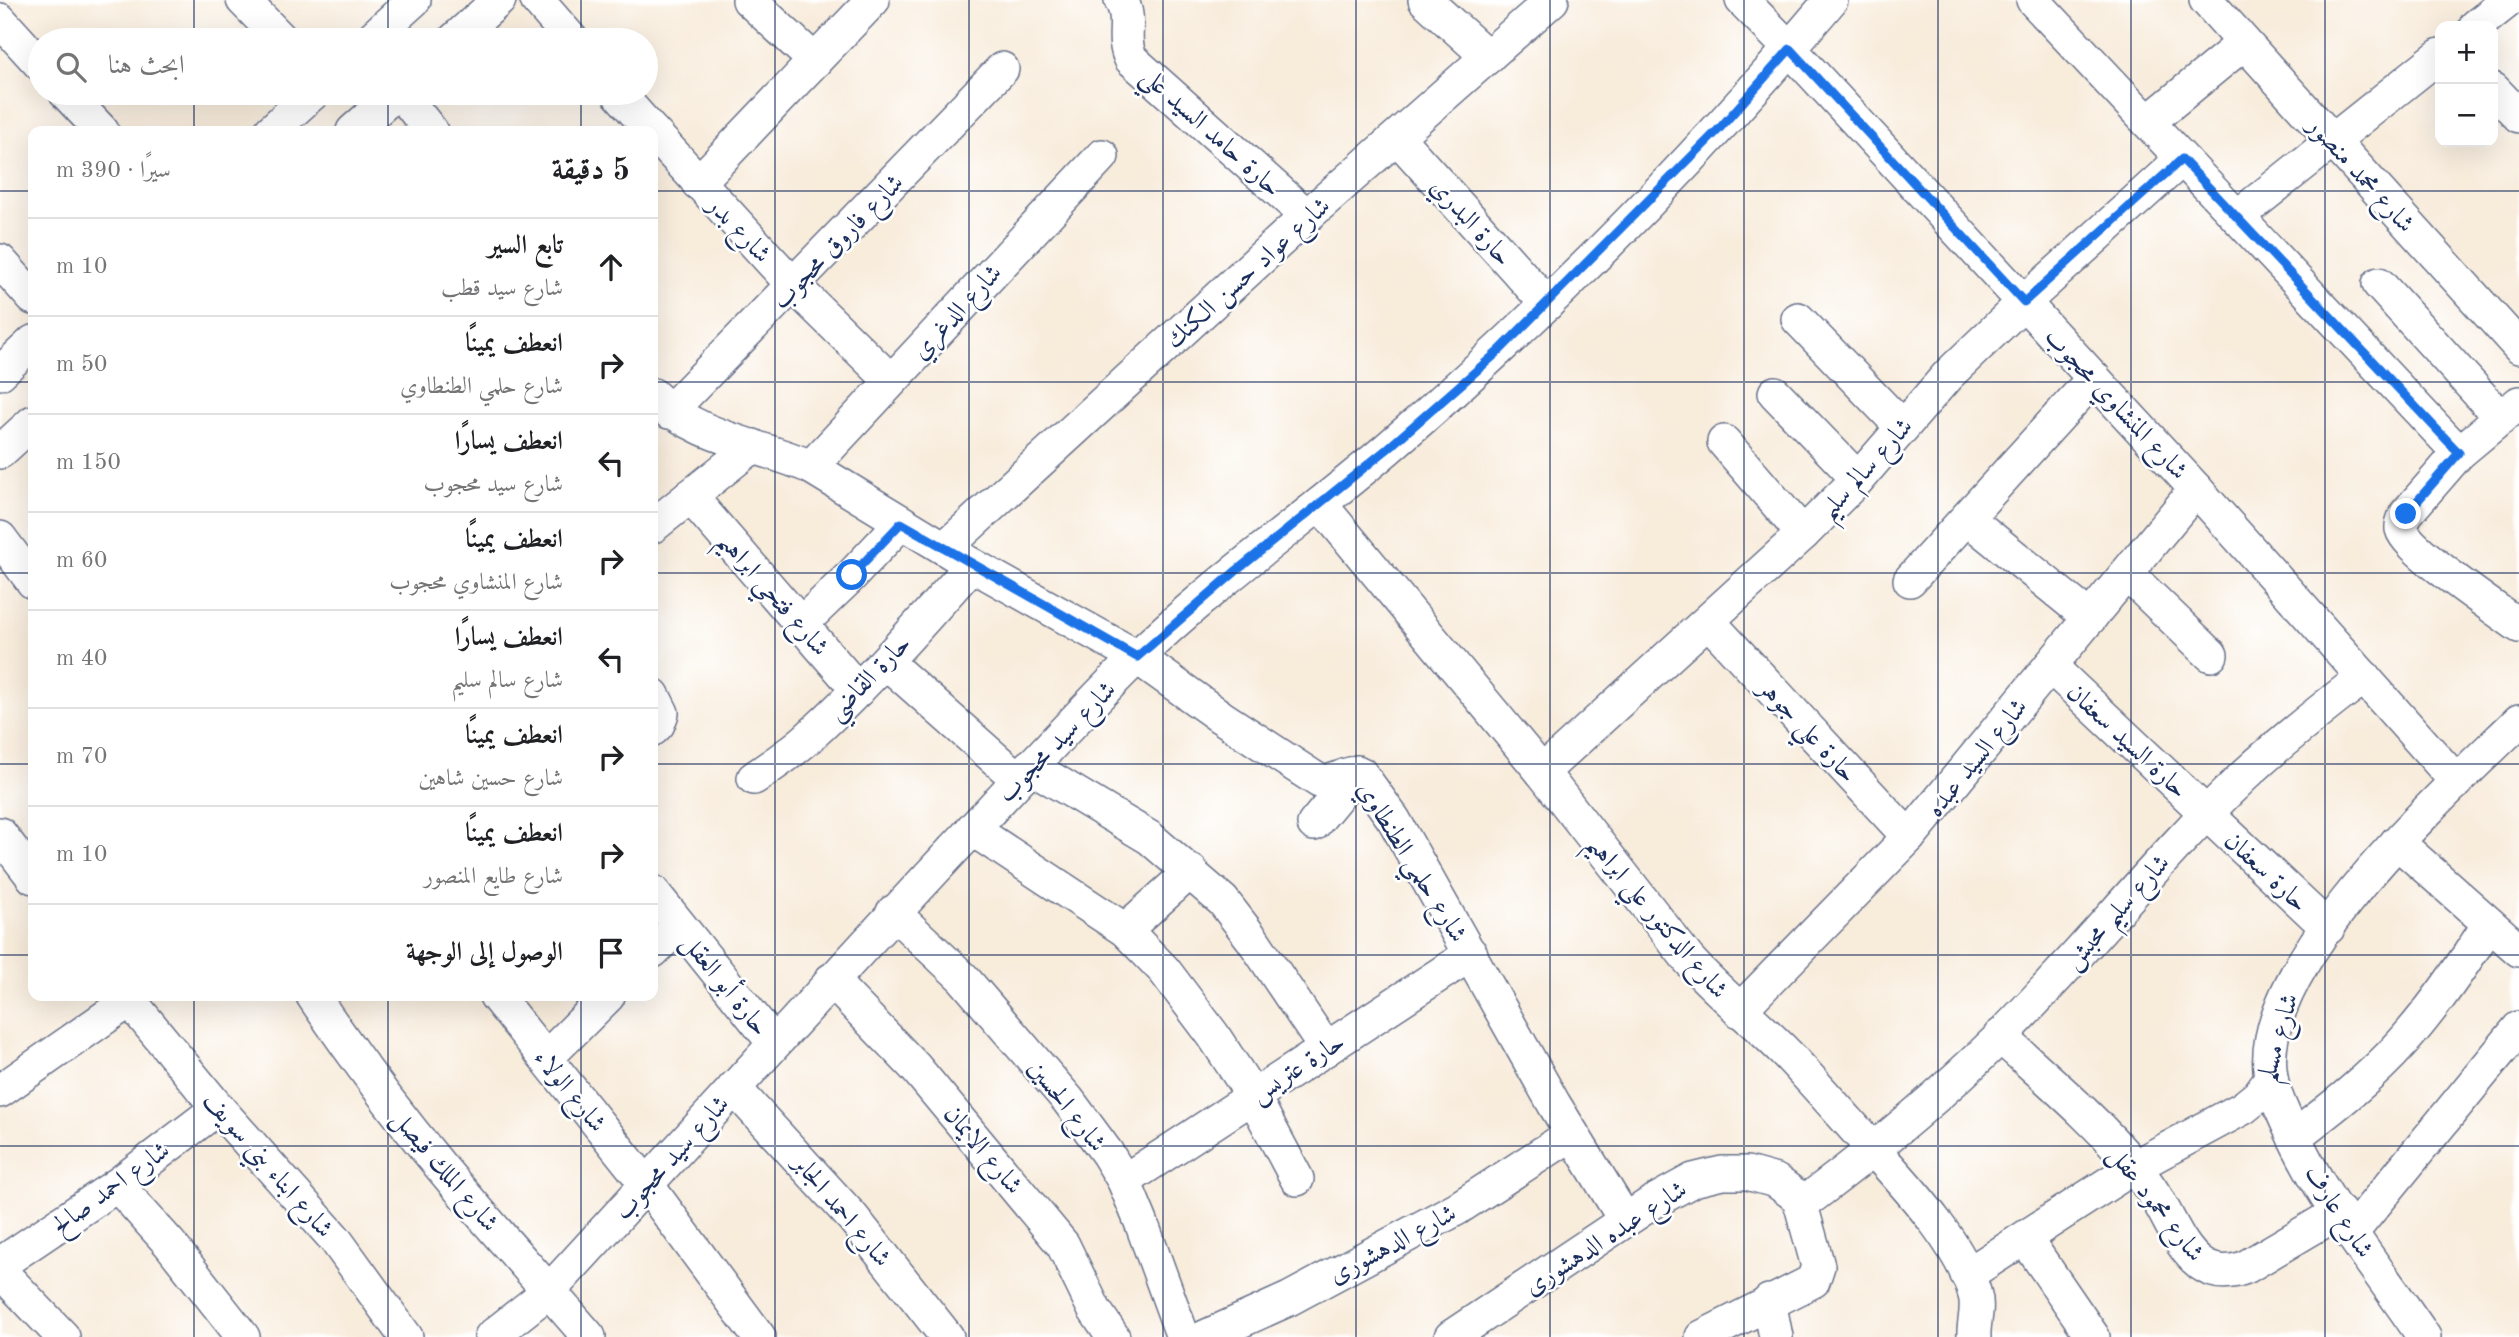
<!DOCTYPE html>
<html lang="ar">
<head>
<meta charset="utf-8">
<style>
  body { margin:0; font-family:"Old Standard TT",Amiri,serif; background:#f2f2f2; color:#202124; direction:rtl }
  .controls { position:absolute; right:21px; top:21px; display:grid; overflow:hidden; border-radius:14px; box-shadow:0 7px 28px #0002 }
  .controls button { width:63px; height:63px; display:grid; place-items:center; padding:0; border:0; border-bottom:2px solid #e0e0e0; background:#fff; color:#202124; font:35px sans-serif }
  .stop { position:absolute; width:21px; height:21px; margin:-16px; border:5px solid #1a73e8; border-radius:50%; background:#fff }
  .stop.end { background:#1a73e8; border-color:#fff; box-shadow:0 2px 7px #0008 }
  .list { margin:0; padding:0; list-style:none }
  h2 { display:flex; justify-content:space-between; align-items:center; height:91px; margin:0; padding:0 28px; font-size:30px }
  h2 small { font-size:23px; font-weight:400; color:#757577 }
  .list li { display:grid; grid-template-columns:46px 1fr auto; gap:21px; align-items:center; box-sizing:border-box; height:98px; padding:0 28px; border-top:2px solid #e0e0e0 }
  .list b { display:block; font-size:26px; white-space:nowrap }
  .list p { margin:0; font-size:23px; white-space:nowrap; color:#757577 }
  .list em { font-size:23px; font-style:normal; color:#757577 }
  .icon { flex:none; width:38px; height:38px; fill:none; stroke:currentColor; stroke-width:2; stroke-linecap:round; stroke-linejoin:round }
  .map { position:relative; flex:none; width:2519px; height:1337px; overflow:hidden; direction:ltr }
  .search { position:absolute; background:#fff; box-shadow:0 7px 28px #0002; left:28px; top:28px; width:630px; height:77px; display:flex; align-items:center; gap:18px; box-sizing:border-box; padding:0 24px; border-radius:38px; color:#757577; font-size:26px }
  .panel { position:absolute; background:#fff; box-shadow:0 7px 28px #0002; left:28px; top:126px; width:630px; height:875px; border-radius:14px; direction:rtl }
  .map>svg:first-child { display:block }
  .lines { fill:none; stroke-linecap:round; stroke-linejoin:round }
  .minor-casing { stroke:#68718a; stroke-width:36 }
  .minor { stroke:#fff; stroke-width:33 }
  .route { stroke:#1a73e8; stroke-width:9 }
  .grid { fill:none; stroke:#1b2f5e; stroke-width:2; stroke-opacity:0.55 }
  .labels { text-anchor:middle; stroke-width:5; stroke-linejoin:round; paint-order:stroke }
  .street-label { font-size:26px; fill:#1b2f5e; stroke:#fff }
</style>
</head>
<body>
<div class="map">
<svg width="2519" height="1337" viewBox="0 0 2519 1337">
  <rect width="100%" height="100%" fill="#fff"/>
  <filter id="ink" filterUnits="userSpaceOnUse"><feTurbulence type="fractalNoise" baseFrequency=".0143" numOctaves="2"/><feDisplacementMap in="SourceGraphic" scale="14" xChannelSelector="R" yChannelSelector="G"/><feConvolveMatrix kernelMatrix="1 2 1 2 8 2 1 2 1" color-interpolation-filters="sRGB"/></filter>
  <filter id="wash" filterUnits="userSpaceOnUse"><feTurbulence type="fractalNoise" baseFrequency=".00686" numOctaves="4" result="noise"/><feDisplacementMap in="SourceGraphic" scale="28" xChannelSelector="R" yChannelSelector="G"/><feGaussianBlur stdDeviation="1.57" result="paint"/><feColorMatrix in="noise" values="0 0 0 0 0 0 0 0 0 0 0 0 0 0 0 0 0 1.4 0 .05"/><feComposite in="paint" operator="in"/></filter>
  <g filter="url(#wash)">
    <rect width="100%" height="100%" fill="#f8ecdb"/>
  </g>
  <g filter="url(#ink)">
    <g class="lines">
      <g class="minor-casing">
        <g id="minor">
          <polyline points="243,0 282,40"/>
          <polyline points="537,0 572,40"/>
          <polyline points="749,0 815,61"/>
          <path d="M1121 0C1133 21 1120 37 1131 59L1307 216"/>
          <polyline points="1425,0 1488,57"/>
          <polyline points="1742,0 1790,49 2196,489 2457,782"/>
          <polyline points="2033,0 2459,453"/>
          <polyline points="2206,0 2519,347"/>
          <polyline points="0,20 40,64"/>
          <polyline points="2476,26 2509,0"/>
          <polyline points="370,40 414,0"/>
          <polyline points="454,40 499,0"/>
          <polyline points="2493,89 2519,116"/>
          <polyline points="66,93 102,131"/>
          <polyline points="401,93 431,131"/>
          <polyline points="618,93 652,131"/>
          <polyline points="2148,122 2244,43"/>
          <polyline points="271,131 313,93"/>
          <polyline points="353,131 396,93"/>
          <polyline points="653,132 794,286 891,381"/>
          <polyline points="1397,137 1547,304"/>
          <polyline points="698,183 873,0"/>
          <polyline points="2237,217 2440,55"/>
          <polyline points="0,261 33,298"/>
          <polyline points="2379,284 2501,418"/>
          <polyline points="1798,319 1902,427"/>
          <polyline points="0,373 33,342"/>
          <polyline points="1775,393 1858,479"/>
          <path d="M653 395C695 438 758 444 811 467L972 565 1137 657 1221 717 1319 781C1335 785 1346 770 1361 774L1394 820 1554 1104 1625 1220"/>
          <path d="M2519 403 2459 453 2406 514C2404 519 2401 524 2402 529 2407 550 2498 610 2519 626"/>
          <polyline points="669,412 1002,69"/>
          <polyline points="1724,442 1803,534"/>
          <polyline points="0,452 33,422"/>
          <polyline points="811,467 1102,156"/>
          <polyline points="690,496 858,690"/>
          <path d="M1320 504 1542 772 1689 960C1721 995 1757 1023 1789 1056 1821 1090 1851 1125 1882 1159 1914 1194 1963 1249 1975 1295 1979 1309 1973 1323 1974 1337"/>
          <polyline points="1967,518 2090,618"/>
          <polyline points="653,526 753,446"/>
          <polyline points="0,538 33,582"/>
          <polyline points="945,548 1307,216 1552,0"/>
          <polyline points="2127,574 2211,655"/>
          <polyline points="1910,580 2094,378"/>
          <polyline points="1709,622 1909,837"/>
          <polyline points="800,625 852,575 901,523"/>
          <polyline points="886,662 1018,779"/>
          <polyline points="2050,666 2328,928"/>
          <polyline points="653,695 662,713 658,724 653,729"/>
          <polyline points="1030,766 1150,838 1223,901 1253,940 1326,1049"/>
          <polyline points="1542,772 1803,534 1858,479 1948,375 2024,302 2182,159"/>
          <path d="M754 778C773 765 793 752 810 736 868 683 920 624 972 565"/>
          <polyline points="1314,824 1357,772"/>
          <polyline points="972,829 1125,930 1164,970 1213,1035 1253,1096 1297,1179"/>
          <polyline points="0,834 33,877"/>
          <polyline points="2397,842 2519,950"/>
          <polyline points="653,892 774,1043"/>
          <polyline points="893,912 963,978 1068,1100 1107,1153 1124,1181 1141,1222 1183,1337"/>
          <polyline points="1125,930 1191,871"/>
          <polyline points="653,951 679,925"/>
          <polyline points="831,980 915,1067 1063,1245 1094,1309 1113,1337"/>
          <polyline points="126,996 218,1108 335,1239 406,1337"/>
          <path d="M313 996C353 1055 395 1112 441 1167 489 1225 540 1280 589 1337"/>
          <polyline points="496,996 647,1185 759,1337"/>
          <polyline points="1739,1011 1909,837 2196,489"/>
          <path d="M2000 1036C2046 1078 2095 1119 2135 1167 2143 1178 2152 1190 2159 1202 2171 1222 2181 1249 2201 1264 2215 1274 2231 1273 2246 1267L2339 1212"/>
          <polyline points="546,1058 608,996"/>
          <polyline points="734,1088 853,1218 947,1337"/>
          <polyline points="0,1091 130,1000"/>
          <path d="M2294 1137C2332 1108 2371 1078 2403 1042 2436 1005 2463 965 2489 924"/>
          <polyline points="1124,1181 1471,954"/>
          <polyline points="117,1185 170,1244 243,1337"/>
          <polyline points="2352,1232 2519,1028"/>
          <polyline points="2025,1238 2093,1337"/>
          <polyline points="0,1264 117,1185 218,1108"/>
          <polyline points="0,1271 63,1337"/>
          <polyline points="1967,1275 2134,1167 2243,1108 2258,1096 2271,1078"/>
          <polyline points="1769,1301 1776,1337"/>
          <path d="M491 1337 549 1291C690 1138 828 983 970 832 1024 774 1078 715 1134 660 1213 583 1304 520 1387 449 1547 312 1695 161 1831 0"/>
          <polyline points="1205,1337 1289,1299 1458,1208 1572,1134"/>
          <path d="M1451 1337 1653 1202 1693 1180 1722 1173H1747L1776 1181 1799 1198 1813 1196C1878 1147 1941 1095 1999 1038 2084 953 2158 858 2245 775 2283 740 2323 708 2364 677"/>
          <polyline points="1702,1337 1813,1281 1818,1266 1799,1198"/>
          <path d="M2424 1337C2377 1267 2321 1200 2287 1122 2281 1108 2273 1093 2271 1077 2251 967 2445 793 2519 721"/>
        </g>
      </g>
      <use href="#minor" class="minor"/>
    </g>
  </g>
  <g class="lines" filter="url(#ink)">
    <polyline class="route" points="852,575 901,523 1137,657 1236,571 1386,450 1499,351 1719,129 1790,49 2024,302 2182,159 2459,453 2406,514"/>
  </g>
  <path class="grid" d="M194 0V40M388 0V40M581 0V40M775 0V1337M969 0V1337M1163 0V1337M1356 0V1337M1550 0V1337M1744 0V1337M1938 0V1337M2131 0V1337M2325 0V1337M194 93V131M388 93V131M581 93V131M0 191H33M653 191H2519M0 382H33M653 382H2519M0 573H33M653 573H2519M0 764H33M653 764H2519M0 955H33M653 955H2519M194 996V1337M388 996V1337M581 996V1337M0 1146H2519"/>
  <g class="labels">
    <g class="street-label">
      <text transform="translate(1212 131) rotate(42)" y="9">حارة حامد السيد علي</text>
      <text transform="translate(2362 174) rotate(48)" y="9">شارع محمد منصور</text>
      <text transform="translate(1472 221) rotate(48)" y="9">حارة البدري</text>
      <text transform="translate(740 229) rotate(47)" y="9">شارع بدر</text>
      <text transform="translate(837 241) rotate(-46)" y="9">شارع فاروق محجوب</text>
      <text transform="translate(1247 272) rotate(-42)" y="9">شارع عواد حسن الكنك</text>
      <text transform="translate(956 311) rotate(-47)" y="9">شارع الدغري</text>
      <text transform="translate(2117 403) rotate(47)" y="9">شارع المنشاوي محجوب</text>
      <text transform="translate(1865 468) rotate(-48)" y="9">شارع سالم سليم</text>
      <text transform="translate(774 593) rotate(49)" y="9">شارع فتحي ابراهيم</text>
      <text transform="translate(868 677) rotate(-46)" y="9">حارة القاضي</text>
      <text transform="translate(1809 730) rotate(47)" y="9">حارة علي جوهر</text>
      <text transform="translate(2128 740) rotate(43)" y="9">حارة السيد سعفان</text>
      <text transform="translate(1056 741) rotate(-46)" y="9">شارع سيد محجوب</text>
      <text transform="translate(1976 757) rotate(-51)" y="9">شارع السيد عبده</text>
      <text transform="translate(1413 861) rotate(58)" y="9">شارع حلمي الطنطاوي</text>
      <text transform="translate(2267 871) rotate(43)" y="9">حارة سعفان</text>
      <text transform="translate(2116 911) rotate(-48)" y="9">شارع سليم محبش</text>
      <text transform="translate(1658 916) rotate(50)" y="9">شارع الدكتور علي ابراهيم</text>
      <text transform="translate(726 984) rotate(51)" y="9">حارة أبو العقل</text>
      <text transform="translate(2277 1037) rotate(-74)" y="9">شارع مسلم</text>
      <text transform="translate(1297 1067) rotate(-33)" y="9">حارة عتريس</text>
      <text transform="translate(571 1090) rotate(51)" y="9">شارع الولاء</text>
      <text transform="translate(1068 1105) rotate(52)" y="9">شارع الحسين</text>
      <text transform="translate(984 1149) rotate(50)" y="9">شارع الايمان</text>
      <text transform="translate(671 1157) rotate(-48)" y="9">شارع سيد محجوب</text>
      <text transform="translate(269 1164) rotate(49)" y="9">شارع ابناء بني سويف</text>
      <text transform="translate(446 1170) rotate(50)" y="9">شارع الملك فيصل</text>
      <text transform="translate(110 1187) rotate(-36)" y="9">شارع احمد صالح</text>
      <text transform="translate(2157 1203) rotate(52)" y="9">شارع محمود عقل</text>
      <text transform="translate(843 1210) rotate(50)" y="9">شارع احمد الجابر</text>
      <text transform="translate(2340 1211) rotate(57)" y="9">شارع عارف</text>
      <text transform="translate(1605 1237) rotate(-33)" y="9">شارع عبده الدهشورى</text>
      <text transform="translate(1392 1243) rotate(-28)" y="9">شارع الدهشورى</text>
    </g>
  </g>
</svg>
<div class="controls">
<button>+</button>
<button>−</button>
</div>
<div class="stop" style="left:852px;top:575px"></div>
<div class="stop end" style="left:2406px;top:514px"></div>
<div class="search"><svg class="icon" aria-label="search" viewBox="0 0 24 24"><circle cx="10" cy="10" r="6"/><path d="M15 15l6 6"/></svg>ابحث هنا</div>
<section class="panel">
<h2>5 دقيقة<small>سيرًا · 390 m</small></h2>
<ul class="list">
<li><svg class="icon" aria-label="ahead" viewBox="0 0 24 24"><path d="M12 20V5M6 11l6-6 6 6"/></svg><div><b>تابع السير</b><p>شارع سيد قطب</p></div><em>10 m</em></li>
<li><svg class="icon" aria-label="right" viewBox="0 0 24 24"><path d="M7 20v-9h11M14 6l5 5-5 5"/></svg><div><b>انعطف يمينًا</b><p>شارع حلمي الطنطاوي</p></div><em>50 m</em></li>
<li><svg class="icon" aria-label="left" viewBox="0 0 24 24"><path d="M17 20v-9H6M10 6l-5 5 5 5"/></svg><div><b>انعطف يسارًا</b><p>شارع سيد محجوب</p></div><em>150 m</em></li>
<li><svg class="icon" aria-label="right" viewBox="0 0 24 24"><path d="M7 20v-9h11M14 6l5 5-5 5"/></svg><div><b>انعطف يمينًا</b><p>شارع المنشاوي محجوب</p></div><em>60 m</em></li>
<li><svg class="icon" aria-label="left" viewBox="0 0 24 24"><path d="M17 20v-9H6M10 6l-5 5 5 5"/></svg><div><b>انعطف يسارًا</b><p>شارع سالم سليم</p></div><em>40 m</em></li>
<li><svg class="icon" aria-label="right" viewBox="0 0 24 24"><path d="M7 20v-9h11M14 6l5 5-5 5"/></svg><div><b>انعطف يمينًا</b><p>شارع حسين شاهين</p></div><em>70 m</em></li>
<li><svg class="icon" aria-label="right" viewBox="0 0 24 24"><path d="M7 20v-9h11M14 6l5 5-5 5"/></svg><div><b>انعطف يمينًا</b><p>شارع طايع المنصور</p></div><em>10 m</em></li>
<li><svg class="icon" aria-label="arrive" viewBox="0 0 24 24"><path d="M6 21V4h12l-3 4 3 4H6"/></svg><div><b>الوصول إلى الوجهة</b></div></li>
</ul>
</section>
</div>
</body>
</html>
